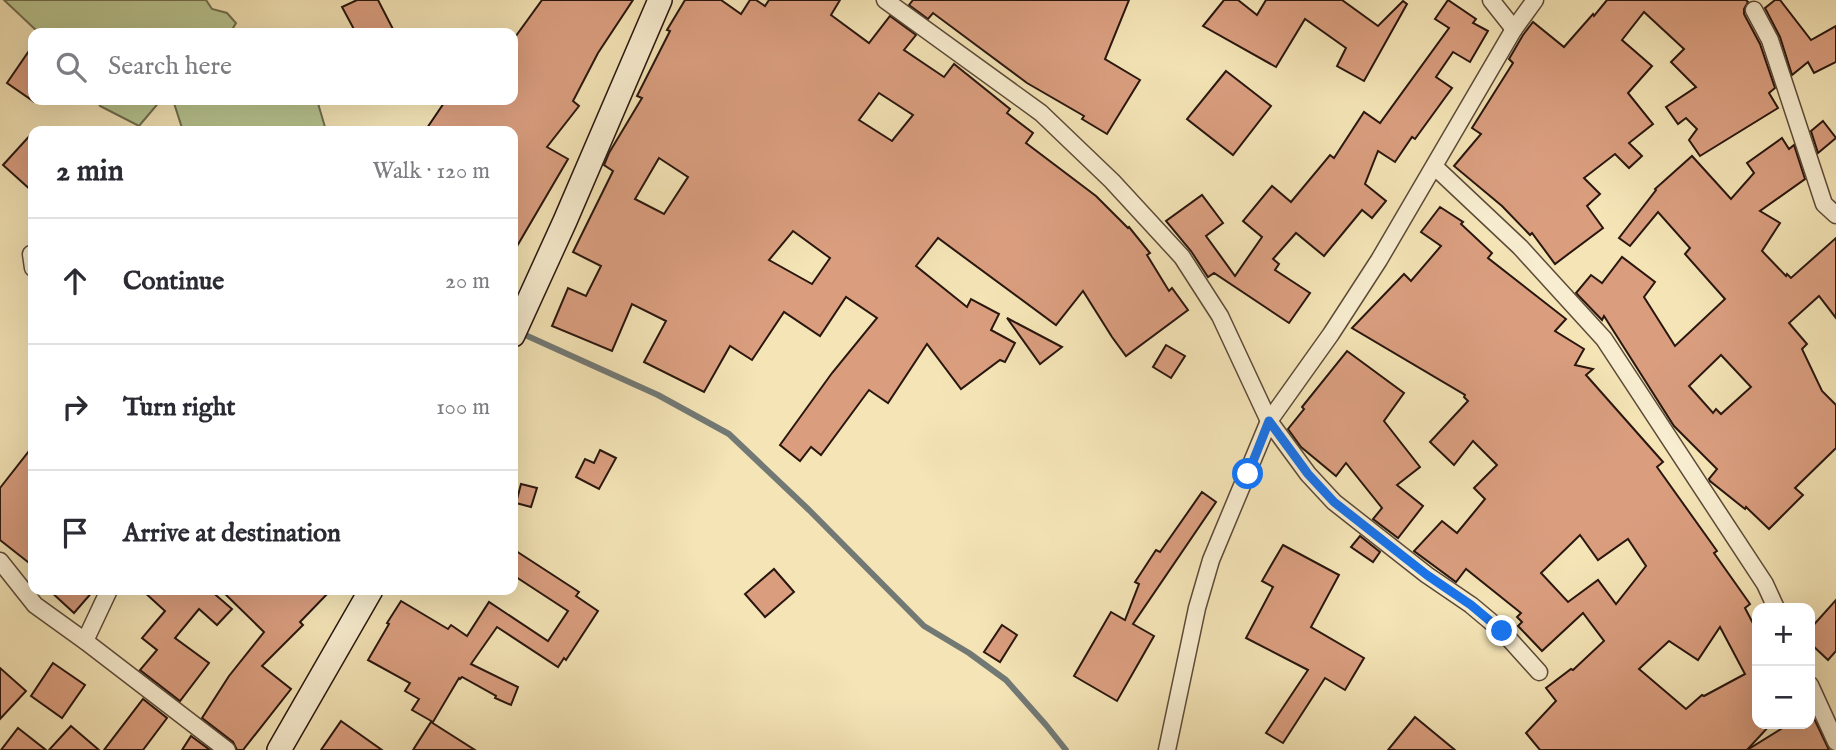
<!DOCTYPE html>
<html lang="en">
<head>
<meta charset="utf-8">
<style>
  body { margin:0; font-family:"IM FELL English",serif; background:#f7f7f7; color:#2b2b33 }
  .controls { position:absolute; right:21px; bottom:21px; display:grid; overflow:hidden; border-radius:14px; box-shadow:0 7px 28px #0002 }
  .controls button { width:63px; height:63px; display:grid; place-items:center; padding:0; border:0; border-bottom:2px solid #e1e1e2; background:#fff; color:#2b2b33; font:35px sans-serif }
  .stop { position:absolute; width:21px; height:21px; margin:-16px; border:5px solid #1a73e8; border-radius:50%; background:#fff }
  .stop.end { background:#1a73e8; border-color:#fff; box-shadow:0 2px 7px #0008 }
  .list { margin:0; padding:0; list-style:none }
  h2 { display:flex; justify-content:space-between; align-items:center; height:91px; margin:0; padding:0 28px; font-size:30px }
  h2 small { font-size:23px; font-weight:400; color:#7c7c81 }
  .list li { display:grid; grid-template-columns:46px 1fr auto; gap:21px; align-items:center; box-sizing:border-box; height:126px; padding:0 28px; border-top:2px solid #e1e1e2 }
  .list b { display:block; font-size:26px; white-space:nowrap }
  .list em { font-size:23px; font-style:normal; color:#7c7c81 }
  .icon { flex:none; width:38px; height:38px; fill:none; stroke:currentColor; stroke-width:2; stroke-linecap:round; stroke-linejoin:round }
  .map { position:relative; flex:none; width:1836px; height:750px; overflow:hidden }
  .search { position:absolute; background:#fff; box-shadow:0 7px 28px #0002; left:28px; top:28px; width:490px; height:77px; display:flex; align-items:center; gap:18px; box-sizing:border-box; padding:0 24px; border-radius:14px; color:#7c7c81; font-size:26px }
  .panel { position:absolute; background:#fff; box-shadow:0 7px 28px #0002; left:28px; top:126px; width:490px; height:469px; border-radius:14px }
  .map>svg:first-child { display:block }
  .green { fill:#b9c590; stroke:#716e4f; stroke-width:2 }
  .lines { fill:none; stroke-linecap:round; stroke-linejoin:round }
  .stream { stroke:#727975; stroke-width:6 }
  .building { fill:#da9e7f; stroke:#29160e; stroke-width:2; fill-rule:evenodd }
  .minor-casing { stroke:#5c4a38; stroke-width:19 }
  .secondary-casing { stroke:#29160e; stroke-width:26 }
  .minor { stroke:#f8edd0; stroke-width:16 }
  .secondary { stroke:#f8edd0; stroke-width:23 }
  .route { stroke:#1a73e8; stroke-width:9 }
</style>
</head>
<body>
<div class="map">
<svg width="1836" height="750" viewBox="0 0 1836 750">
  <rect width="100%" height="100%" fill="#f4e4b6"/>
  <filter id="stains"><feTurbulence type="fractalNoise" baseFrequency=".00286" numOctaves="4"/><feColorMatrix values="0 0 0 0 .2 0 0 0 0 .09 0 0 0 0 .02 0 0 0 .5 -.17"/></filter>
  <radialGradient id="worn" r=".72"><stop offset=".6" stop-color="#630" stop-opacity="0"/><stop offset="1" stop-color="#630" stop-opacity=".3"/></radialGradient>
  <g class="green">
    <polygon points="4,0 206,0 212,9 227,13 236,23 230,33 39,33"/>
    <polygon points="97,100 161,100 139,126 100,106"/>
    <polygon points="173,100 317,100 325,127 319,131 183,131"/>
  </g>
  <g class="lines">
    <polyline class="stream" points="523,334 658,395 729,434 809,510 924,626 969,653 1006,680 1046,725 1066,750"/>
  </g>
  <g class="building">
    <polygon points="357,0 378,0 395,33 356,33 342,7"/>
    <polygon points="542,0 633,0 598,53 573,101 579,106 547,147 568,159 513,253 513,131 425,131 446,100 513,100 513,40"/>
    <path d="M685 0H721L741 14 750 0H756L765 6 769 0H840L831 15 869 43 890 16 916 35 904 50 944 77 954 64 1010 109 1007 113 1033 133 1026 143 1096 196 1128 228 1129 227 1150 253 1147 255 1169 291 1172 288 1188 310 1126 356 1112 337 1083 291 1056 325 938 238 916 266 967 307 971 299 999 314 991 330 1015 343 1005 362 1000 360 961 389 927 344 888 403 869 390 821 455 811 447 800 461 780 445 832 373 877 318 846 297 820 336 784 312 752 360 730 346 704 392 644 362 666 321 632 304 612 351 552 326 568 288 586 296 601 266 573 252 613 171 604 165 609 153 642 98 637 96 670 31 667 30ZM879 93 913 115 892 141 859 120ZM659 158 688 177 664 214 635 199ZM793 231 830 258 812 284 769 260Z"/>
    <polygon points="913,0 1129,0 1105,59 1140,80 1107,134 1082,119 1084,116 1027,83 933,13 928,19 909,5"/>
    <polygon points="1224,0 1238,0 1257,15 1266,0 1342,0 1378,26 1403,1 1407,4 1364,81 1337,66 1346,48 1305,19 1276,67 1203,26"/>
    <polygon points="1448,0 1476,19 1473,23 1488,31 1470,62 1453,52 1436,77 1452,88 1415,139 1412,137 1395,162 1378,151 1365,184 1386,201 1372,218 1362,210 1324,256 1296,233 1273,259 1279,264 1275,270 1310,293 1289,323 1214,273 1208,277 1191,251 1166,221 1202,195 1223,223 1206,236 1235,276 1262,237 1243,221 1272,186 1291,202 1330,155 1334,158 1364,112 1380,123 1449,28 1435,19"/>
    <polygon points="1607,0 1746,0 1748,2 1744,9 1744,14 1760,44 1775,88 1769,93 1778,108 1700,156 1689,140 1697,129 1686,118 1678,124 1666,107 1696,87 1671,62 1684,49 1644,12 1622,40 1652,66 1628,93 1653,124 1629,143 1642,156 1629,168 1615,154 1584,178 1600,194 1587,206 1603,228 1555,264 1532,233 1530,235 1502,206 1454,166 1481,134 1472,128 1513,63 1509,59 1523,35 1533,22 1564,47 1593,14 1594,16"/>
    <polygon points="1775,0 1780,0 1811,40 1836,26 1836,62 1814,73 1808,62 1792,75 1780,37 1765,8"/>
    <polygon points="33,45 33,101 7,83"/>
    <polygon points="1226,71 1271,106 1233,155 1187,119"/>
    <polygon points="1823,121 1836,138 1818,153 1811,131"/>
    <polygon points="33,132 33,192 3,165"/>
    <path d="M1782 138 1789 149 1794 145 1805 179 1760 211 1780 223 1762 251 1786 276 1787 274 1791 278 1836 238V318L1819 296 1789 323 1807 344 1802 349 1822 391 1836 405V448L1795 488 1803 495 1769 529 1746 507 1745 509 1710 481 1709 479 1717 469 1674 426 1604 316 1602 320 1576 293 1591 275 1602 283 1622 257 1655 282 1644 297 1675 346 1725 299 1685 254 1690 248 1658 212 1630 246 1619 238 1656 190 1655 189 1692 156 1731 199 1754 173 1747 163ZM1721 355 1751 387 1721 414 1716 409 1713 413 1689 386Z"/>
    <path d="M1440 207 1463 222 1461 224 1492 253 1488 258 1566 319 1555 331 1584 349 1575 365 1593 369 1586 375 1663 462 1657 467 1717 551 1714 553 1750 604 1745 608 1757 631V724H1771L1747 750H1540L1526 733 1556 701 1546 688 1571 669 1573 670 1604 641 1583 613 1542 651 1518 626 1522 622 1517 617 1521 613 1466 569 1456 582 1414 551 1442 521 1457 533 1485 499 1474 488 1497 465 1473 441 1454 465 1430 442 1468 401 1464 397 1465 395 1352 328 1404 274 1411 281 1441 246 1421 232ZM1580 535 1598 560 1628 539 1646 566 1616 604 1598 580 1568 602 1541 573ZM1720 627 1745 674 1704 696 1702 695 1686 709 1639 669 1669 641 1698 660Z"/>
    <polygon points="1007,318 1062,347 1040,364"/>
    <polygon points="1166,345 1185,356 1171,378 1153,367"/>
    <polygon points="1347,351 1404,393 1384,421 1420,467 1397,485 1423,506 1398,538 1373,519 1382,508 1346,463 1336,476 1301,447 1288,429 1304,409 1302,407"/>
    <polygon points="33,446 33,566 0,540 0,488"/>
    <polygon points="600,450 616,458 599,489 576,477 585,459 594,463"/>
    <polygon points="521,484 537,488 531,507 516,503"/>
    <polygon points="1202,492 1216,502 1133,624 1154,636 1117,701 1074,676 1111,612 1125,620 1139,584 1135,582 1156,550 1160,552"/>
    <polygon points="1360,536 1380,552 1373,562 1351,547"/>
    <polygon points="1283,545 1339,575 1311,627 1364,658 1345,690 1325,678 1283,743 1266,733 1308,670 1246,638 1273,587 1262,581"/>
    <polygon points="513,549 579,592 576,596 598,611 566,660 564,658 558,667 497,627 471,664 518,687 511,705 495,698 496,696 462,677 460,679 459,678 433,722 412,710 419,699 405,691 410,683 368,660 389,624 387,623 401,601 448,629 451,625 467,636 489,602 548,641 568,611 513,575"/>
    <polygon points="774,569 794,592 765,617 745,594"/>
    <polygon points="49,590 94,590 74,613"/>
    <polygon points="142,590 210,590 232,609 217,625 199,609 175,638 209,663 180,701 140,670 157,650 142,638 165,611"/>
    <polygon points="221,590 331,590 300,622 303,625 262,666 291,689 243,750 237,750 233,742 202,718 229,676 264,632"/>
    <polygon points="1836,600 1836,651 1828,660 1810,643 1810,629"/>
    <polygon points="1002,625 1017,635 1000,662 984,652"/>
    <polygon points="53,663 85,685 62,718 31,696"/>
    <polygon points="0,668 26,691 0,719"/>
    <polygon points="143,699 167,718 143,750 104,750"/>
    <polygon points="1810,710 1829,750 1747,750 1789,724 1810,724"/>
    <polygon points="1415,717 1455,750 1388,750"/>
    <polygon points="341,721 382,750 321,750"/>
    <polygon points="431,722 475,750 413,750"/>
    <polygon points="71,726 99,750 49,750"/>
    <polygon points="18,728 46,750 1,750"/>
    <polygon points="191,736 210,750 182,750"/>
  </g>
  <g class="lines">
    <g class="minor-casing">
      <g id="minor">
        <polyline points="885,0 1041,113 1112,181 1182,257 1220,316 1269,421 1308,474 1334,502 1427,575 1471,605 1502,631 1539,672"/>
        <polyline points="1491,0 1514,29"/>
        <polyline points="1754,10 1770,40 1824,204 1836,215"/>
        <polyline points="1435,167 1520,247 1604,339 1765,584 1776,608"/>
        <polyline points="31,254 33,268"/>
        <polyline points="0,561 35,605 85,641 227,750"/>
        <polyline points="85,641 109,590"/>
        <polyline points="1810,685 1836,742"/>
        <polyline points="1167,750 1197,608 1211,560 1269,421 1331,334 1379,260 1514,29 1535,0"/>
      </g>
    </g>
    <g class="secondary-casing">
      <g id="secondary">
        <polyline points="513,335 565,221 660,0"/>
        <polyline points="279,750 371,590"/>
      </g>
    </g>
    <use href="#minor" class="minor"/>
    <use href="#secondary" class="secondary"/>
  </g>
  <g class="lines">
    <polyline class="route" points="1248,474 1269,421 1308,474 1334,502 1427,575 1471,605 1502,631"/>
  </g>
  <rect width="100%" height="100%" filter="url(#stains)"/>
  <rect width="100%" height="100%" fill="url(#worn)"/>
</svg>
<div class="controls">
<button>+</button>
<button>−</button>
</div>
<div class="stop" style="left:1248px;top:474px"></div>
<div class="stop end" style="left:1502px;top:631px"></div>
<div class="search"><svg class="icon" aria-label="search" viewBox="0 0 24 24"><circle cx="10" cy="10" r="6"/><path d="M15 15l6 6"/></svg>Search here</div>
<section class="panel">
<h2>2 min<small>Walk · 120 m</small></h2>
<ul class="list">
<li><svg class="icon" aria-label="ahead" viewBox="0 0 24 24"><path d="M12 20V5M6 11l6-6 6 6"/></svg><div><b>Continue</b></div><em>20 m</em></li>
<li><svg class="icon" aria-label="right" viewBox="0 0 24 24"><path d="M7 20v-9h11M14 6l5 5-5 5"/></svg><div><b>Turn right</b></div><em>100 m</em></li>
<li><svg class="icon" aria-label="arrive" viewBox="0 0 24 24"><path d="M6 21V4h12l-3 4 3 4H6"/></svg><div><b>Arrive at destination</b></div></li>
</ul>
</section>
</div>
</body>
</html>
